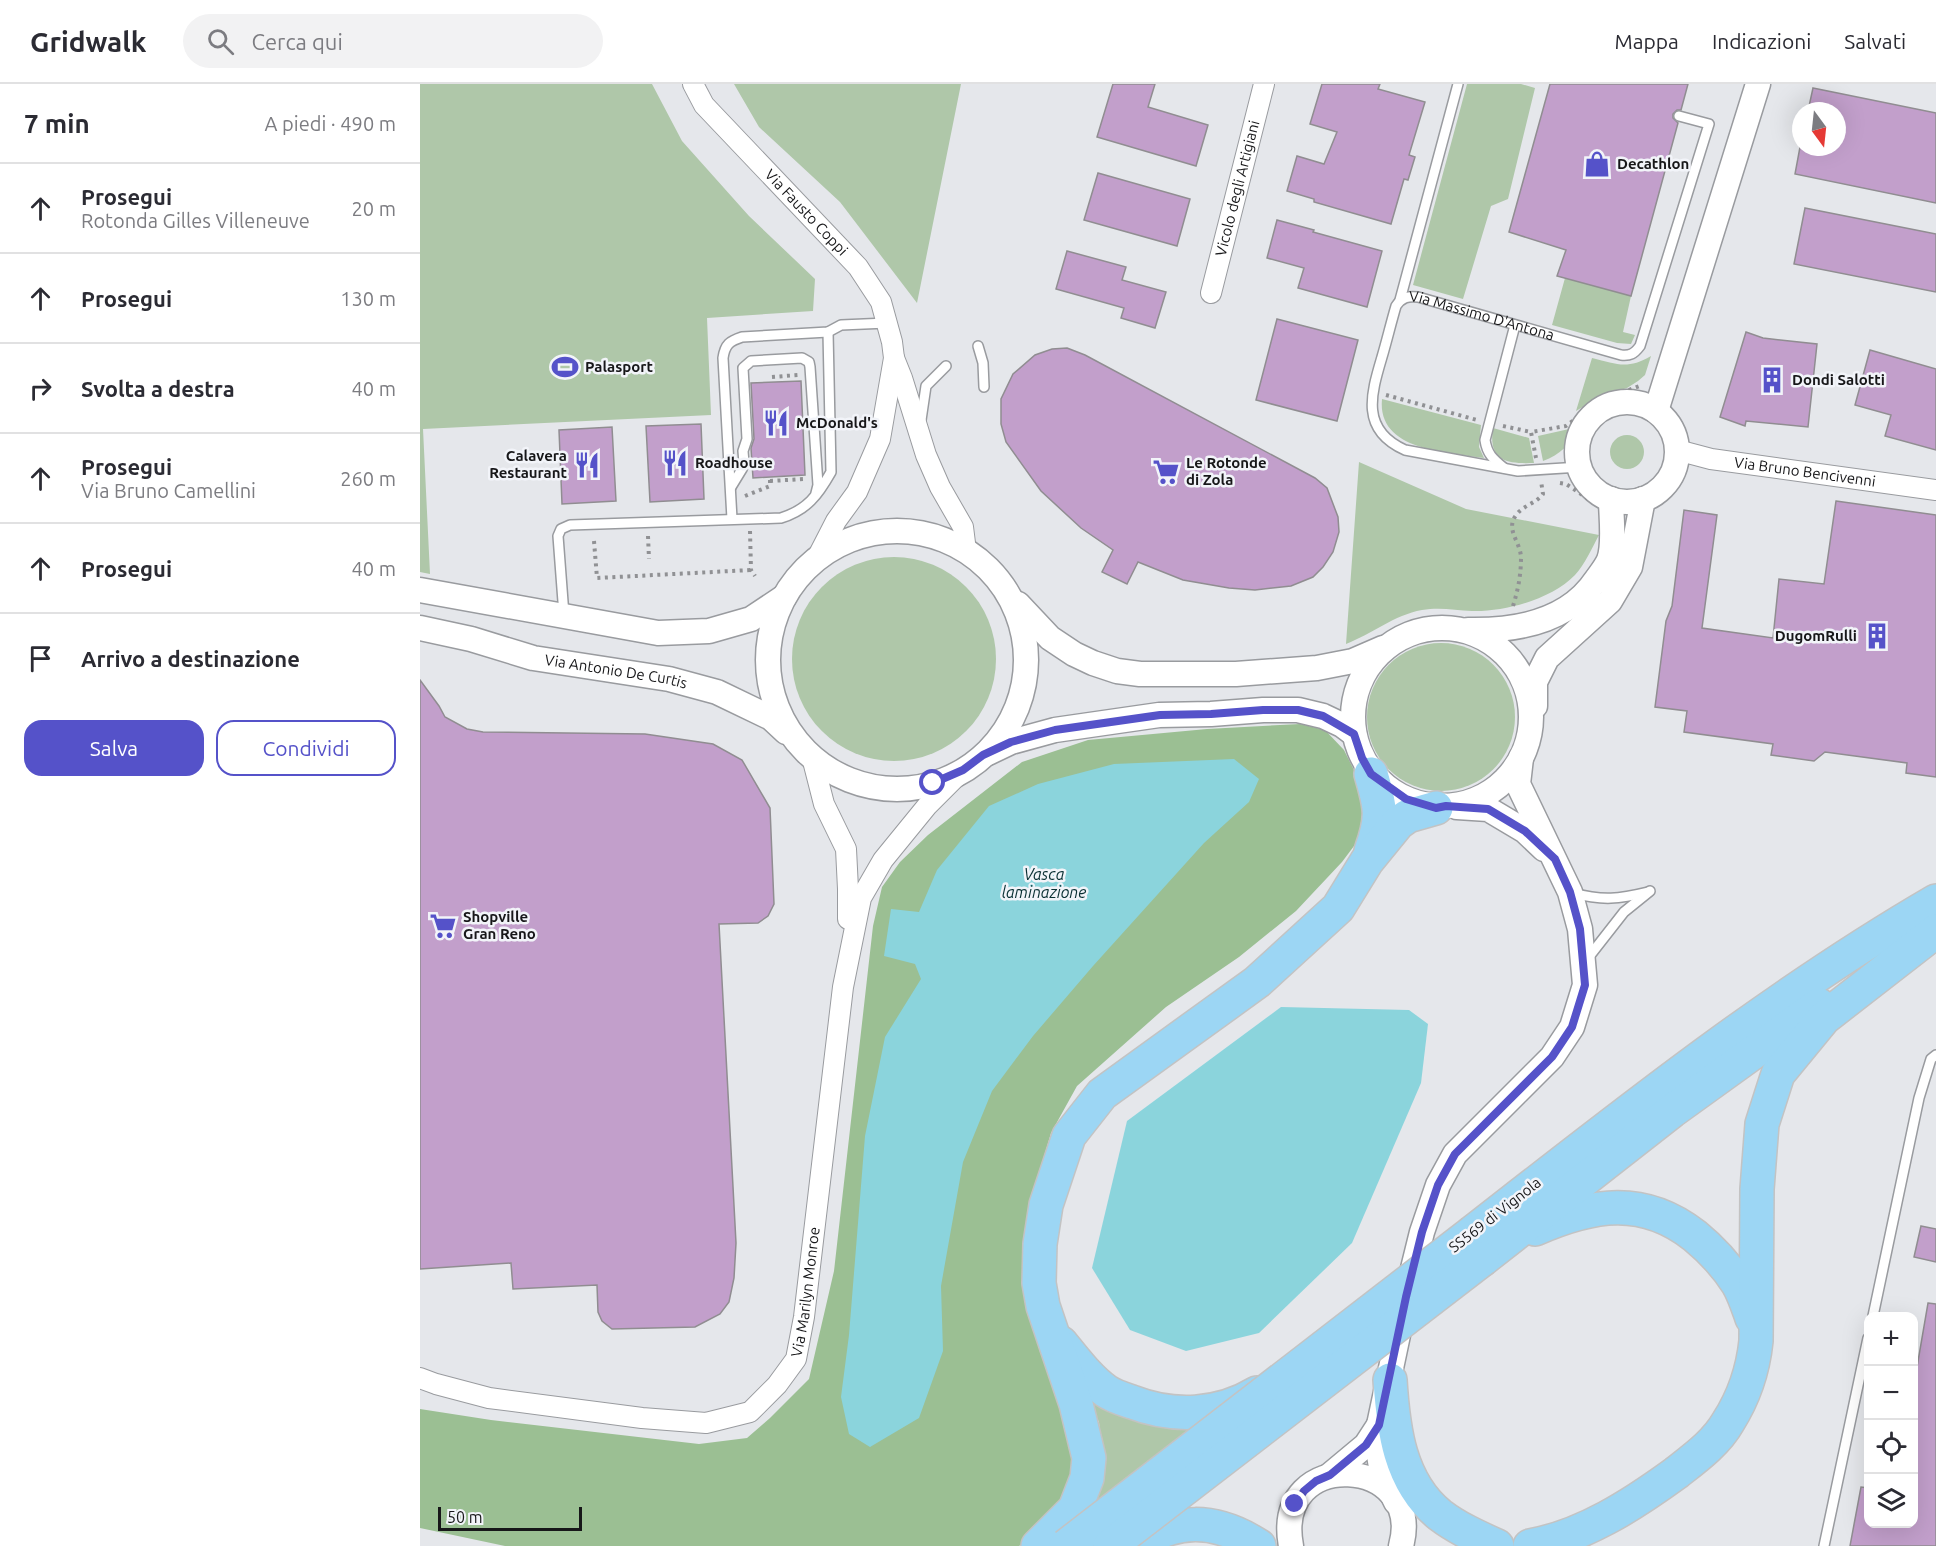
<!DOCTYPE html>
<html lang="it">
<head>
<meta charset="utf-8">
<style>
  body { margin:0; font-family:Ubuntu,sans-serif; background:#f2f2f3; color:#2b2b33 }
  .controls { position:absolute; right:18px; bottom:18px; display:grid; overflow:hidden; border-radius:12px; box-shadow:0 6px 24px #0002 }
  .controls button { width:54px; height:54px; display:grid; place-items:center; padding:0; border:0; border-bottom:2px solid #e1e1e2; background:#fff; color:#2b2b33; font:30px sans-serif }
  .compass { position:absolute; left:1372px; top:18px; width:54px; height:54px; border-radius:50%; background:#fff; box-shadow:0 6px 24px #0002; rotate:165deg }
  .scale { position:absolute; left:18px; bottom:15px; width:144px; box-sizing:border-box; padding-left:6px; border:3px solid #171719; border-top:0; font-size:16px; line-height:21px; white-space:nowrap; color:#171719; -webkit-text-stroke:4px #f2f4f9; paint-order:stroke }
  .stop { position:absolute; width:18px; height:18px; margin:-14px; border:4px solid #5552c9; border-radius:50%; background:#fff }
  .stop.end { background:#5552c9; border-color:#fff; box-shadow:0 2px 6px #0008 }
  .list { margin:0; padding:0; list-style:none }
  h2 { display:flex; justify-content:space-between; align-items:center; height:78px; margin:0; padding:0 24px; font-size:26px }
  h2 small { font-size:20px; font-weight:400; color:#7c7c81 }
  .list li { display:grid; grid-template-columns:39px 1fr auto; gap:18px; align-items:center; box-sizing:border-box; height:90px; padding:0 24px; border-top:2px solid #e1e1e2 }
  .list b { display:block; font-size:22px; white-space:nowrap }
  .list p { margin:0; font-size:20px; white-space:nowrap; color:#7c7c81 }
  .list em { font-size:20px; font-style:normal; color:#7c7c81 }
  .actions { display:flex; gap:12px; padding:18px 24px }
  .actions a { flex:1; padding:14px 0; border:2px solid #5552c9; border-radius:18px; text-align:center; font-size:21px; color:#5552c9 }
  .actions .main { background:#5552c9; color:#fff }
  .icon { flex:none; width:33px; height:33px; fill:none; stroke:currentColor; stroke-width:2; stroke-linecap:round; stroke-linejoin:round }
  .map { position:relative; flex:none; width:1516px; height:1462px; overflow:hidden }
  header { display:flex; align-items:center; gap:36px; box-sizing:border-box; height:84px; padding:0 30px; background:#fff; border-bottom:2px solid #e1e1e2 }
  header strong { font-size:28px }
  nav { display:flex; gap:33px; margin-inline-start:auto; font-size:21px }
  .search { width:420px; height:54px; background:#f2f2f3; display:flex; align-items:center; gap:15px; box-sizing:border-box; padding:0 21px; border-radius:33px; color:#7c7c81; font-size:22px }
  main { display:flex }
  aside { flex:1; background:#fff }
  .map>svg:first-child { display:block }
  .green { fill:#afc7a9 }
  .forest { fill:#9bbf93 }
  .water { fill:#8bd4dc }
  .building { fill:#c29fcb; stroke:#908d91; stroke-width:1.5 }
  .lines { fill:none; stroke-linecap:round; stroke-linejoin:round }
  .service-casing { stroke:#999b9f; stroke-width:12 }
  .minor-casing { stroke:#999b9f; stroke-width:22 }
  .tertiary-casing { stroke:#999b9f; stroke-width:27 }
  .trunk-casing { stroke:#c3c3c3; stroke-width:36 }
  .path { stroke:#909194; stroke-width:4; stroke-dasharray:3 4.5; stroke-linecap:butt }
  .service { stroke:#fff; stroke-width:9 }
  .minor { stroke:#fff; stroke-width:20 }
  .tertiary { stroke:#fff; stroke-width:24 }
  .trunk { stroke:#9cd6f4; stroke-width:33 }
  .trunk-bridge-casing { stroke:#c3c3c3; stroke-width:36; stroke-linecap:butt }
  .trunk-bridge { stroke:#9cd6f4; stroke-width:33 }
  .route { stroke:#5552c9; stroke-width:8 }
  .labels { text-anchor:middle; stroke-width:5; stroke-linejoin:round; paint-order:stroke }
  .poi-label { font-size:15px; font-weight:bold; fill:#171719; stroke:#f2f4f9; text-anchor:start }
  .street-label { font-size:15px; fill:#171719; stroke:#f2f4f9 }
  .water-label { font-size:16px; font-style:italic; fill:#0a3034; stroke:#f2f4f9 }
</style>
</head>
<body>
<header>
<strong>Gridwalk</strong>
<div class="search"><svg class="icon" aria-label="search" viewBox="0 0 24 24"><circle cx="10" cy="10" r="6"/><path d="M15 15l6 6"/></svg>Cerca qui</div>
<nav><a>Mappa</a><a>Indicazioni</a><a>Salvati</a></nav>
</header>
<main>
<aside>
<h2>7 min<small>A piedi · 490 m</small></h2>
<ul class="list">
<li><svg class="icon" aria-label="ahead" viewBox="0 0 24 24"><path d="M12 20V5M6 11l6-6 6 6"/></svg><div><b>Prosegui</b><p>Rotonda Gilles Villeneuve</p></div><em>20 m</em></li>
<li><svg class="icon" aria-label="ahead" viewBox="0 0 24 24"><path d="M12 20V5M6 11l6-6 6 6"/></svg><div><b>Prosegui</b></div><em>130 m</em></li>
<li><svg class="icon" aria-label="right" viewBox="0 0 24 24"><path d="M7 20v-9h11M14 6l5 5-5 5"/></svg><div><b>Svolta a destra</b></div><em>40 m</em></li>
<li><svg class="icon" aria-label="ahead" viewBox="0 0 24 24"><path d="M12 20V5M6 11l6-6 6 6"/></svg><div><b>Prosegui</b><p>Via Bruno Camellini</p></div><em>260 m</em></li>
<li><svg class="icon" aria-label="ahead" viewBox="0 0 24 24"><path d="M12 20V5M6 11l6-6 6 6"/></svg><div><b>Prosegui</b></div><em>40 m</em></li>
<li><svg class="icon" aria-label="arrive" viewBox="0 0 24 24"><path d="M6 21V4h12l-3 4 3 4H6"/></svg><div><b>Arrivo a destinazione</b></div></li>
</ul>
<div class="actions"><a class="main">Salva</a><a>Condividi</a></div>
</aside>
<div class="map">
<svg width="1516" height="1462" viewBox="0 0 1516 1462">
  <rect width="100%" height="100%" fill="#e5e7eb"/>
  <g class="green">
    <polygon points="0,0 232,0 262,57 329,132 395,195 393,227 287,234 291,331 3,345 10,490 0,488"/>
    <polygon points="314,0 541,0 497,219 420,118 339,43"/>
    <polygon points="1047,0 1101,0 1115,4 1088,115 1071,122 1043,215 993,201"/>
    <polygon points="1145,194 1211,212 1203,248 1215,251 1211,260 1197,259 1132,241"/>
    <path d="M1231 272 1225 291 1218 297 1207 304 1179 313 1156 327 1172 274C1197 280 1207 286 1231 272Z"/>
    <path d="M962 315 1061 341 1059 363 1064 374C1027 368 957 367 962 315Z"/>
    <path d="M1158 343C1151 360 1140 371 1123 377L1118 352Z"/>
    <path d="M1073 344 1109 354 1114 379C1086 380 1068 377 1073 344Z"/>
    <circle cx="1207" cy="368" r="17"/>
    <path d="M939 378 1046 425 1179 451C1172 464 1165 480 1155 491 1132 515 1085 528 1052 527 1035 526 1019 523 1002 526 974 531 952 550 926 560Z"/>
    <circle cx="474" cy="575" r="102"/>
    <circle cx="1021" cy="633" r="74"/>
    <polygon points="654,1289 786,1336 670,1428 684,1387 679,1338"/>
  </g>
  <polygon class="forest" points="880,640 905,646 924,666 936,690 946,736 937,758 922,778 876,827 819,873 746,923 657,1002 631,1049 615,1103 607,1174 607,1222 620,1268 640,1312 657,1385 647,1415 618,1448 599,1462 85,1462 0,1444 0,1325 71,1336 279,1360 327,1354 350,1334 389,1295 414,1187 453,842 462,803 480,778 508,751 602,678 668,656 787,645"/>
  <g class="water">
    <polygon points="814,675 839,695 829,718 784,759 673,882 613,952 572,1007 543,1078 521,1202 523,1267 499,1334 450,1363 429,1350 421,1313 429,1251 445,1052 465,953 501,895 495,880 464,872 471,825 499,828 517,786 569,722 618,700 694,680"/>
    <polygon points="861,923 989,926 1008,940 1001,999 932,1159 839,1249 766,1267 710,1246 672,1184 707,1037"/>
  </g>
  <g class="building">
    <polygon points="693,0 735,0 728,23 788,41 776,82 677,53"/>
    <polygon points="902,0 960,0 958,5 1005,18 989,71 995,73 988,96 984,95 971,140 894,118 894,115 867,107 877,72 904,80 917,48 890,40"/>
    <polygon points="1130,0 1268,0 1261,26 1257,26 1253,30 1253,34 1258,39 1211,212 1137,192 1146,166 1089,148"/>
    <polygon points="1393,4 1516,29 1516,119 1375,90 1380,63 1417,63 1417,27 1388,27"/>
    <polygon points="678,89 770,115 757,162 664,136"/>
    <polygon points="1385,124 1516,150 1516,208 1374,180"/>
    <polygon points="857,136 894,146 893,148 962,167 947,223 878,204 884,184 847,174"/>
    <polygon points="647,167 706,183 702,196 746,208 735,244 701,234 704,224 636,205"/>
    <polygon points="857,235 938,256 917,337 836,316"/>
    <polygon points="1326,248 1343,254 1397,260 1388,343 1326,337 1325,342 1300,333"/>
    <polygon points="647,264 665,271 895,394 907,404 918,433 919,448 913,468 903,483 893,493 871,502 835,506 809,504 763,496 718,478 707,500 682,488 693,466 661,444 621,407 586,358 581,340 581,315 593,290 615,271 632,265"/>
    <polygon points="1450,266 1516,285 1516,366 1465,352 1471,331 1435,321"/>
    <polygon points="381,297 385,391 333,394 331,364 334,355 331,299"/>
    <polygon points="281,340 284,415 230,418 226,342"/>
    <polygon points="192,343 196,417 142,420 139,346"/>
    <polygon points="1416,417 1516,431 1516,693 1486,689 1487,679 1405,668 1394,677 1351,671 1353,660 1264,648 1267,627 1235,623 1246,537 1252,522 1264,426 1297,431 1282,544 1353,554 1359,495 1404,500"/>
    <polygon points="0,596 19,622 25,633 47,645 63,648 225,650 293,660 322,676 350,724 354,820 348,832 338,839 299,840 316,1159 314,1194 309,1218 300,1230 275,1243 192,1245 182,1237 178,1228 177,1201 93,1205 91,1179 0,1185"/>
    <polygon points="1501,1142 1516,1145 1516,1178 1494,1173"/>
    <polygon points="1508,1219 1516,1220 1516,1462 1430,1462 1441,1403 1449,1404 1449,1440 1494,1440 1494,1289 1496,1289"/>
  </g>
  <g class="lines">
    <g class="service-casing">
      <g id="service">
        <polyline points="980,216 1038,0"/>
        <polyline points="558,262 563,279 564,303"/>
        <polyline points="501,336 506,302 526,282"/>
        <path id="s1" d="M1160 383 1098 387 985 366C940 346 951 310 962 273 967 256 971 239 976 222 982 213 988 212 998 213L1201 271C1210 272 1214 270 1220 262L1289 40 1259 32"/>
        <path d="M1084 384C1073 375 1067 370 1065 356L1095 241"/>
        <polyline points="311,403 322,385 324,379 323,367 327,355 323,284 331,277 382,274 389,278 390,283 398,401 396,409"/>
        <path d="M312 435 303 274C305 260 310 257 322 253L408 248 421 241 467 239"/>
        <path d="M144 531 138 452 141 445 150 441 361 434C387 426 398 411 411 388L408 248"/>
        <path d="M1153 809C1183 817 1199 815 1228 808"/>
        <polyline points="1168,874 1204,828 1230,807"/>
        <polyline points="1453,1232 1499,1014 1511,975 1516,971"/>
        <polyline points="1404,1462 1448,1254"/>
      </g>
    </g>
    <g class="minor-casing">
      <g id="minor">
        <path id="s2" d="M273 0 284 21 438 183 461 218 472 258 474 274 460 355 437 408 416 437 397 474"/>
        <path id="s3" d="M791 209 844 0"/>
        <polyline points="474,274 482,294 506,371 520,403 543,443 546,467"/>
        <path id="s4" d="M1257 366 1291 375 1516 406"/>
        <polyline points="392,673 404,720 426,765 428,805 428,835"/>
        <path id="s5" d="M0 1294 16 1300 69 1314 222 1334 286 1339 330 1328 357 1301 376 1275 384 1233 423 903 441 814 463 776 507 722 543 686"/>
      </g>
    </g>
    <g class="tertiary-casing">
      <g id="tertiary">
        <circle cx="1207" cy="368" r="50"/>
        <polyline points="1236,327 1338,0"/>
        <circle cx="477" cy="576" r="129"/>
        <polyline points="0,506 238,549 289,547 331,535 364,513"/>
        <polyline points="598,520 630,554 654,570 673,579 697,587 720,590 816,590 897,584 933,577 963,564"/>
        <path id="s6" d="M0 544 51 555 113 574 249 595 297 608 351 634 366 648"/>
        <circle cx="1022" cy="633" r="89"/>
        <path d="M1048 546C1096 547 1148 538 1176 496 1181 489 1186 483 1189 476 1195 460 1191 432 1191 415"/>
        <polyline points="1115,622 1115,598 1127,574 1190,517 1210,483 1223,415"/>
        <polyline points="568,669 591,658 635,646 739,631 791,630 843,626 878,626 903,632 922,641 934,650"/>
        <polyline points="1037,723 1068,725 1105,747 1124,765"/>
        <polyline points="910,1391 946,1361 959,1341"/>
        <polyline points="976,1418 962,1389 958,1365 959,1341 986,1213 1002,1148 1018,1101 1035,1070 1132,973 1152,943 1165,901 1160,845 1150,808 1098,700 1101,674"/>
        <path d="M871 1462C852 1361 1006 1372 981 1462"/>
      </g>
    </g>
    <g class="trunk-casing">
      <g id="trunk">
        <path d="M951 767C963 733 961 724 951 690"/>
        <path d="M1115 1145C1172 1120 1223 1111 1275 1152 1292 1166 1306 1181 1318 1200 1324 1210 1328 1223 1332 1234"/>
        <path d="M1053 1148C1203 1031 1351 913 1516 817"/>
        <polyline points="1063,1175 1252,1027 1399,921"/>
        <path d="M641 1259C655 1276 669 1295 686 1307 693 1312 703 1315 712 1318 753 1334 799 1332 837 1309"/>
        <path d="M970 1296C973 1344 979 1398 1020 1431 1037 1444 1057 1453 1077 1462"/>
        <polyline points="618,1462 655,1425 667,1394 669,1374 656,1320 623,1222 619,1199 620,1160 626,1121 649,1052 682,1010 837,898 918,824 947,777 978,739 988,732 1016,724"/>
        <path d="M712 1462C756 1434 794 1433 839 1462"/>
        <path d="M1110 1462C1164 1452 1212 1421 1256 1389 1275 1374 1296 1359 1308 1338 1324 1313 1333 1286 1336 1257L1337 1105 1342 1040 1358 990 1404 934 1516 847"/>
      </g>
    </g>
    <g class="path">
      <polyline points="352,293 378,291"/>
      <polyline points="966,311 1057,336"/>
      <polyline points="1083,342 1111,348"/>
      <polyline points="1116,374 1111,348 1146,342 1180,317 1222,301"/>
      <polyline points="350,397 384,395"/>
      <polyline points="1140,399 1146,400 1170,416"/>
      <polyline points="325,412 350,402 350,393"/>
      <polyline points="330,447 331,486 335,492"/>
      <polyline points="228,452 229,475"/>
      <polyline points="174,457 177,494 331,486"/>
      <path d="M1093 522C1098 506 1101 491 1101 474 1101 458 1084 445 1097 430 1103 422 1116 419 1123 410L1121 397"/>
      <polyline points="1012,545 1029,539"/>
    </g>
    <use href="#service" class="service"/>
    <use href="#minor" class="minor"/>
    <use href="#tertiary" class="tertiary"/>
    <use href="#trunk" class="trunk"/>
    <g class="trunk-bridge-casing">
      <g id="trunk-bridge">
        <polyline points="646,1462 1053,1148"/>
        <polyline points="690,1462 1063,1175"/>
      </g>
    </g>
    <use href="#trunk-bridge" class="trunk-bridge"/>
  </g>
  <g class="lines">
    <polyline class="route" points="513,699 543,686 563,671 591,658 635,646 740,631 791,630 843,626 878,626 903,632 934,650 942,674 951,690 986,715 1016,724 1026,722 1068,725 1105,747 1135,775 1150,808 1160,845 1165,901 1152,943 1132,973 1035,1070 1018,1101 1002,1148 986,1213 959,1341 946,1361 910,1391 896,1397 884,1407 875,1420"/>
  </g>
  <defs>
    <g id="shop-bare" transform="scale(2.07)"><path d="M-5-2.5h2.3a2.7 3.5 0 0 1 5.4 0H5L5.5 6h-11ZM-1.5-2.5h3a1.5 2.3 0 0 0-3 0Z" fill="#5552c9" stroke="#f2f4f9" stroke-width="2.5" paint-order="stroke"/></g>
    <g id="stadium-bare" transform="scale(2.07)"><path d="M0-5a6.5 5 0 1 0 0 10a6.5 5 0 1 0 0-10ZM-3.5-1.8h7v3.6h-7Z" fill="#5552c9" stroke="#f2f4f9" stroke-width="2.5" paint-order="stroke"/></g>
    <g id="building-bare" transform="scale(2.07)"><path d="M-4-6H4V6H1V3H-1V6H-4ZM-2.5-4.3h1.7v1.8h-1.7ZM.8-4.3h1.7v1.8H.8ZM-2.5-1h1.7V.8h-1.7ZM.8-1h1.7V.8H.8Z" fill="#5552c9" stroke="#f2f4f9" stroke-width="2.5" paint-order="stroke"/></g>
    <g id="restaurant-bare" transform="scale(2.07)"><path d="M-5-6h1v4h1v-4h1v4h1v-4h1v5L-1.5 .5V6h-2V.5L-5-1ZM5-6V6H3V1.5H1.5Q1.5-4 5-6Z" fill="#5552c9" stroke="#f2f4f9" stroke-width="2.5" paint-order="stroke"/></g>
    <g id="supermarket-bare" transform="scale(2.07)"><path d="M-6-5.5h2.5l.6 2H6L4.5 2H-2.5L-4.4-4H-6ZM-1.5 3.2a1.3 1.3 0 1 0 .1 0ZM3 3.2a1.3 1.3 0 1 0 .1 0Z" fill="#5552c9" stroke="#f2f4f9" stroke-width="2.5" paint-order="stroke"/></g>
  </defs>
  <g fill-rule="evenodd">
    <use href="#shop-bare" x="1177" y="80"/>
    <use href="#stadium-bare" x="145" y="283"/>
    <use href="#building-bare" x="1352" y="296"/>
    <use href="#restaurant-bare" x="356" y="339"/>
    <use href="#restaurant-bare" x="255" y="379"/>
    <use href="#restaurant-bare" x="167" y="381"/>
    <use href="#supermarket-bare" x="746" y="388"/>
    <use href="#building-bare" x="1457" y="552"/>
    <use href="#supermarket-bare" x="23" y="842"/>
  </g>
  <g class="labels">
    <g class="poi-label">
      <text x="1197" y="85">Decathlon</text>
      <text x="165" y="288">Palasport</text>
      <text x="1372" y="301">Dondi Salotti</text>
      <text x="376" y="344">McDonald's</text>
      <text x="147" y="377" text-anchor="end">Calavera<tspan x="147" dy="17">Restaurant</tspan></text>
      <text x="275" y="384">Roadhouse</text>
      <text x="766" y="384">Le Rotonde<tspan x="766" dy="17">di Zola</tspan></text>
      <text x="1437" y="557" text-anchor="end">DugomRulli</text>
      <text x="43" y="838">Shopville<tspan x="43" dy="17">Gran Reno</tspan></text>
    </g>
    <g class="street-label">
      <text dy="5" stroke="none"><textPath href="#s3" startOffset="108">Vicolo degli Artigiani</textPath></text>
      <text dy="5" stroke="none"><textPath href="#s2" startOffset="172">Via Fausto Coppi</textPath></text>
      <text dy="5" stroke="none"><textPath href="#s1" startOffset="430">Via Massimo D'Antona</textPath></text>
      <text dy="5" stroke="none"><textPath href="#s4" startOffset="130">Via Bruno Bencivenni</textPath></text>
      <text dy="5" stroke="none"><textPath href="#s6" startOffset="201">Via Antonio De Curtis</textPath></text>
      <text transform="translate(1075 1131) rotate(-38)" y="5">SS569 di Vignola</text>
      <text dy="5" stroke="none"><textPath href="#s5" startOffset="474">Via Marilyn Monroe</textPath></text>
    </g>
    <g class="water-label">
      <text x="624" y="796">Vasca<tspan x="624" dy="18">laminazione</tspan></text>
    </g>
  </g>
</svg>
<div class="controls">
<button>+</button>
<button>−</button>
<button><svg class="icon" aria-label="locate" viewBox="0 0 24 24"><circle cx="12" cy="12" r="6"/><path d="M12 2v4M12 18v4M2 12h4M18 12h4"/></svg></button>
<button><svg class="icon" aria-label="layers" viewBox="0 0 24 24"><path d="M12 4l9 5-9 5-9-5zM3 14l9 5 9-5"/></svg></button>
</div>
<svg class="compass" viewBox="-18 -18 36 36"><path d="M0-13l5 13h-10z" fill="#e53935"/><path d="M0 13l5-13h-10z" fill="#7c7c81"/></svg>
<div class="scale">50 m</div>
<div class="stop" style="left:513px;top:699px"></div>
<div class="stop end" style="left:875px;top:1420px"></div>
</div>
</main>
</body>
</html>
